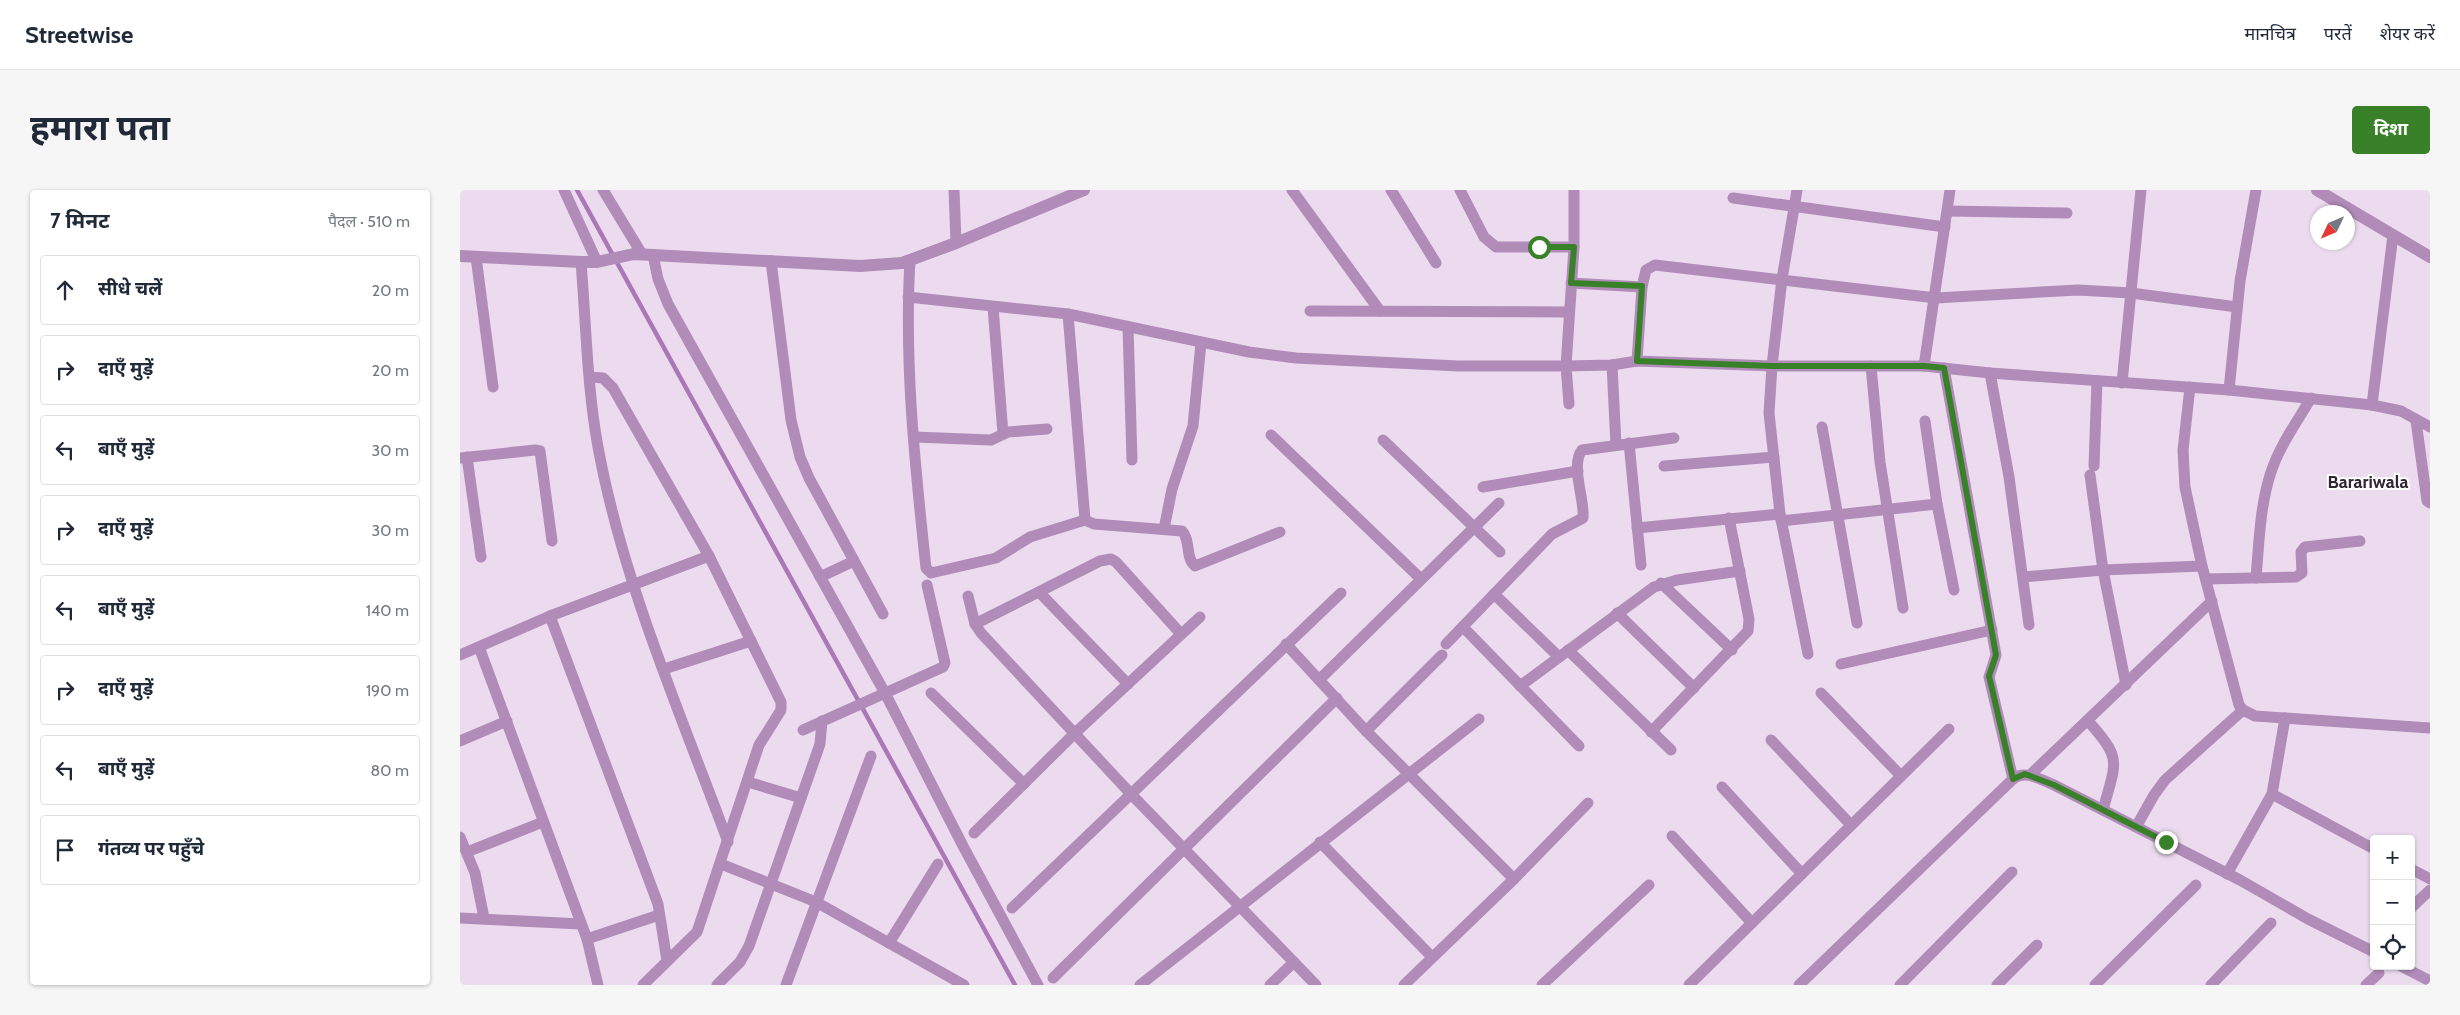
<!DOCTYPE html>
<html lang="hi">
<head>
<meta charset="utf-8">
<style>
  body { margin:0; font-family:Cabin,"Noto Sans Devanagari",sans-serif; background:#f6f6f7; color:#1f2937 }
  .controls { position:absolute; right:15px; bottom:15px; display:grid; overflow:hidden; border-radius:5px; box-shadow:0 1px 4px #0004 }
  .controls button { width:45px; height:45px; display:grid; place-items:center; padding:0; border:0; border-bottom:1px solid #e0e1e3; background:#fff; color:#1f2937; font:25px sans-serif }
  .compass { position:absolute; left:1850px; top:15px; width:45px; height:45px; border-radius:50%; background:#fff; box-shadow:0 1px 4px #0004; rotate:226deg }
  .stop { position:absolute; width:15px; height:15px; margin:-11px; border:4px solid #398128; border-radius:50%; background:#fff }
  .stop.end { background:#398128; border-color:#fff; box-shadow:0 1px 5px #0008 }
  .list { margin:0; padding:0; list-style:none }
  h2 { display:flex; justify-content:space-between; align-items:center; height:65px; margin:0; padding:0 20px; font-size:21px }
  h2 small { font-size:16px; font-weight:400; color:#747a83 }
  .list li { display:grid; grid-template-columns:32px 1fr auto; gap:15px; align-items:center; box-sizing:border-box; height:70px; margin:0 10px 10px; padding:0 10px; border:1px solid #e0e1e3; border-radius:5px }
  .list b { display:block; font-size:19px; white-space:nowrap }
  .list em { font-size:16px; font-style:normal; color:#747a83 }
  .icon { flex:none; width:28px; height:28px; fill:none; stroke:currentColor; stroke-width:2; stroke-linecap:round; stroke-linejoin:round }
  .map { position:relative; flex:none; width:1970px; height:795px; overflow:hidden; border-radius:5px }
  header { display:flex; align-items:center; gap:30px; box-sizing:border-box; height:70px; padding:0 25px; background:#fff; border-bottom:1px solid #e0e1e3 }
  header strong { font-size:24px }
  nav { display:flex; gap:28px; margin-inline-start:auto; font-size:18px }
  .intro { display:flex; align-items:center; justify-content:space-between; box-sizing:border-box; height:120px; padding:0 30px }
  h1 { margin:0; font-size:35px }
  .button { padding:12px 22px; border-radius:5px; background:#398128; color:#fff; font-size:18px; font-weight:700 }
  main { display:flex; gap:30px; padding:0 30px }
  aside { flex:1; background:#fff; border-radius:5px; box-shadow:0 1px 4px #0004 }
  .map>svg:first-child { display:block }
  .lines { fill:none; stroke-linecap:round; stroke-linejoin:round }
  .stream { stroke:#ab78b7; stroke-width:4.5 }
  .minor { stroke:#b18cb9; stroke-width:11 }
  .tertiary { stroke:#b18cb9; stroke-width:12 }
  .route { stroke:#398128; stroke-width:6 }
  .labels { text-anchor:middle; stroke-width:4; stroke-linejoin:round; paint-order:stroke }
  .quarter-label { font-size:18px; font-weight:bold; fill:#322534; stroke:#fff }
</style>
</head>
<body>
<header>
<strong>Streetwise</strong>
<nav><a>मानचित्र</a><a>परतें</a><a>शेयर करें</a></nav>
</header>
<div class="intro"><h1>हमारा पता</h1><a class="button">दिशा</a></div>
<main>
<aside>
<h2>7 मिनट<small>पैदल · 510 m</small></h2>
<ul class="list">
<li><svg class="icon" aria-label="ahead" viewBox="0 0 24 24"><path d="M12 20V5M6 11l6-6 6 6"/></svg><div><b>सीधे चलें</b></div><em>20 m</em></li>
<li><svg class="icon" aria-label="right" viewBox="0 0 24 24"><path d="M7 20v-9h11M14 6l5 5-5 5"/></svg><div><b>दाएँ मुड़ें</b></div><em>20 m</em></li>
<li><svg class="icon" aria-label="left" viewBox="0 0 24 24"><path d="M17 20v-9H6M10 6l-5 5 5 5"/></svg><div><b>बाएँ मुड़ें</b></div><em>30 m</em></li>
<li><svg class="icon" aria-label="right" viewBox="0 0 24 24"><path d="M7 20v-9h11M14 6l5 5-5 5"/></svg><div><b>दाएँ मुड़ें</b></div><em>30 m</em></li>
<li><svg class="icon" aria-label="left" viewBox="0 0 24 24"><path d="M17 20v-9H6M10 6l-5 5 5 5"/></svg><div><b>बाएँ मुड़ें</b></div><em>140 m</em></li>
<li><svg class="icon" aria-label="right" viewBox="0 0 24 24"><path d="M7 20v-9h11M14 6l5 5-5 5"/></svg><div><b>दाएँ मुड़ें</b></div><em>190 m</em></li>
<li><svg class="icon" aria-label="left" viewBox="0 0 24 24"><path d="M17 20v-9H6M10 6l-5 5 5 5"/></svg><div><b>बाएँ मुड़ें</b></div><em>80 m</em></li>
<li><svg class="icon" aria-label="arrive" viewBox="0 0 24 24"><path d="M6 21V4h12l-3 4 3 4H6"/></svg><div><b>गंतव्य पर पहुँचे</b></div></li>
</ul>
</aside>
<div class="map">
<svg width="1970" height="795" viewBox="0 0 1970 795">
  <rect width="100%" height="100%" fill="#ecdbef"/>
  <g class="lines">
    <polyline class="stream" points="117,0 555,795"/>
    <g class="minor">
      <polyline points="104,0 137,72"/>
      <polyline points="143,0 182,64"/>
      <polyline points="494,0 496,53"/>
      <polyline points="832,0 920,121"/>
      <polyline points="931,0 976,73"/>
      <polyline points="1000,0 1024,47 1036,57 1114,57"/>
      <polyline points="1337,0 1322,89 1312,176 1309,223 1320,324 1348,464"/>
      <polyline points="1273,8 1485,37"/>
      <polyline points="1488,21 1607,23"/>
      <polyline points="193,65 198,89 208,114 425,503 503,656 578,795"/>
      <polyline points="16,67 33,197"/>
      <path d="M450 70C444 172 455 276 466 378L471 383 536 368 570 347 625 330"/>
      <polyline points="311,71 331,230 340,267 349,288 423,424"/>
      <path d="M121 72C126 133 127 197 138 257 163 393 220 522 268 652"/>
      <polyline points="1111,93 1182,97"/>
      <polyline points="448,107 608,124 789,162 836,168 998,176 1106,176 1114,57 1114,0"/>
      <polyline points="533,117 543,244"/>
      <polyline points="850,121 1109,122"/>
      <path d="M608 124 625 330 634 334 722 341C731 350 725 368 735 376L820 342"/>
      <polyline points="668,137 672,270"/>
      <polyline points="1177,171 1182,97 1186,80 1195,75 1476,108 1618,100 1671,103 1777,117"/>
      <polyline points="1152,175 1156,255"/>
      <polyline points="1411,176 1420,272 1443,418"/>
      <polyline points="1464,176 1490,0"/>
      <polyline points="1484,178 1536,465 1529,487 1553,589"/>
      <polyline points="1530,183 1549,287 1569,435"/>
      <polyline points="130,187 143,188 153,198 249,366 321,512 321,520 299,555 237,742 183,795"/>
      <polyline points="1662,193 1681,0"/>
      <polyline points="1730,197 1723,260 1725,297 1742,376 1779,515 1783,520 1795,526 1970,538"/>
      <polyline points="1769,200 1780,91 1796,0"/>
      <polyline points="1109,214 1106,176 1152,175 1177,171 1312,176 1464,176 1530,183 1769,200 1912,215 1941,221 1970,237"/>
      <polyline points="1912,215 1933,45"/>
      <polyline points="1465,231 1477,314 1494,400"/>
      <polyline points="1956,231 1967,311 1970,313"/>
      <polyline points="1362,237 1397,433"/>
      <polyline points="811,245 961,389"/>
      <polyline points="454,247 531,250 548,242 587,239"/>
      <polyline points="923,250 1040,362"/>
      <polyline points="1169,253 1181,375"/>
      <polyline points="7,267 21,367"/>
      <polyline points="0,268 75,260 80,261 92,351"/>
      <polyline points="1204,276 1314,267"/>
      <polyline points="1634,276 1637,191"/>
      <polyline points="1630,285 1643,380 1666,495"/>
      <polyline points="1023,297 1118,281"/>
      <polyline points="1321,331 1477,314"/>
      <polyline points="1177,338 1320,324"/>
      <polyline points="704,339 712,299 733,236 741,153"/>
      <polyline points="360,387 394,371"/>
      <polyline points="1563,387 1643,380 1742,376"/>
      <path d="M1796 388C1799 353 1800 315 1811 282 1820 255 1837 232 1851 208"/>
      <polyline points="1746,389 1836,387 1842,383 1841,362 1845,357 1900,351"/>
      <polyline points="1201,393 1272,460"/>
      <polyline points="579,402 668,494"/>
      <polyline points="1034,404 1099,467"/>
      <polyline points="508,406 515,434 521,443 671,604 856,795"/>
      <polyline points="1157,423 1234,498"/>
      <polyline points="90,426 198,714 207,771"/>
      <polyline points="515,434 640,371 651,369 656,372 721,444"/>
      <polyline points="1003,437 1119,556"/>
      <polyline points="826,454 906,541 1054,689"/>
      <path d="M986 454 1092 344 1123 328C1125 310 1110 275 1122 260L1214 248"/>
      <polyline points="19,457 127,749 138,795"/>
      <polyline points="1108,460 1211,560"/>
      <polyline points="0,465 90,426 249,366"/>
      <polyline points="1381,474 1532,440"/>
      <polyline points="204,479 291,451"/>
      <polyline points="859,490 1039,313"/>
      <polyline points="1060,496 1194,397 1217,390 1280,381"/>
      <polyline points="471,503 564,594"/>
      <polyline points="1361,503 1441,586"/>
      <path d="M1628 531C1663 570 1656 571 1643 620"/>
      <polyline points="343,540 483,477 485,473 467,395"/>
      <polyline points="906,541 982,465"/>
      <polyline points="1191,542 1288,441 1289,429 1269,328"/>
      <polyline points="1311,550 1391,635"/>
      <polyline points="0,551 47,531"/>
      <polyline points="1570,585 1752,411"/>
      <polyline points="288,592 341,608"/>
      <polyline points="1262,597 1342,684"/>
      <polyline points="1812,604 1914,659"/>
      <polyline points="1676,637 1694,605 1705,590 1783,520"/>
      <polyline points="514,643 614,544 740,427"/>
      <polyline points="1212,646 1292,733"/>
      <polyline points="0,647 15,683 24,728"/>
      <polyline points="860,652 972,767"/>
      <polyline points="7,662 83,632"/>
      <polyline points="261,674 356,712 504,795"/>
      <polyline points="1951,679 1970,689"/>
      <polyline points="1767,684 1812,604 1825,528"/>
      <polyline points="552,718 881,403"/>
      <polyline points="1951,718 1970,700"/>
      <polyline points="0,728 121,734"/>
      <polyline points="127,749 199,725"/>
      <polyline points="429,753 478,674"/>
      <polyline points="1941,776 1970,791"/>
      <polyline points="593,788 877,508"/>
      <polyline points="257,795 280,772 289,756 360,554 362,531"/>
      <polyline points="326,795 411,566"/>
      <polyline points="680,795 1019,529"/>
      <polyline points="810,795 834,772"/>
      <polyline points="944,795 1054,689 1128,613"/>
      <polyline points="1082,795 1189,695"/>
      <polyline points="1229,795 1489,539"/>
      <path d="M1339 795 1553 589C1565 579 1581 590 1594 595L1780 690 1848 729 1914 762"/>
      <polyline points="1440,795 1552,682"/>
      <polyline points="1537,795 1577,755"/>
      <polyline points="1635,795 1736,695"/>
      <polyline points="1751,795 1811,733"/>
      <polyline points="1906,795 1919,783"/>
    </g>
    <g class="tertiary">
      <polyline points="1857,0 1970,67"/>
      <polyline points="0,66 121,72 137,72 174,64 400,76 442,73 496,53 624,0"/>
    </g>
  </g>
  <g class="lines">
    <polyline class="route" points="1079,57 1114,57 1111,93 1182,96 1177,171 1312,176 1464,176 1484,178 1536,465 1529,486 1553,589 1565,584 1594,595 1706,652"/>
  </g>
  <g class="labels">
    <g class="quarter-label">
      <text x="1908" y="298">Barariwala</text>
    </g>
  </g>
</svg>
<div class="controls">
<button>+</button>
<button>−</button>
<button><svg class="icon" aria-label="locate" viewBox="0 0 24 24"><circle cx="12" cy="12" r="6"/><path d="M12 2v4M12 18v4M2 12h4M18 12h4"/></svg></button>
</div>
<svg class="compass" viewBox="-18 -18 36 36"><path d="M0-13l5 13h-10z" fill="#e53935"/><path d="M0 13l5-13h-10z" fill="#747a83"/></svg>
<div class="stop" style="left:1079px;top:57px"></div>
<div class="stop end" style="left:1706px;top:652px"></div>
</div>
</main>
</body>
</html>
